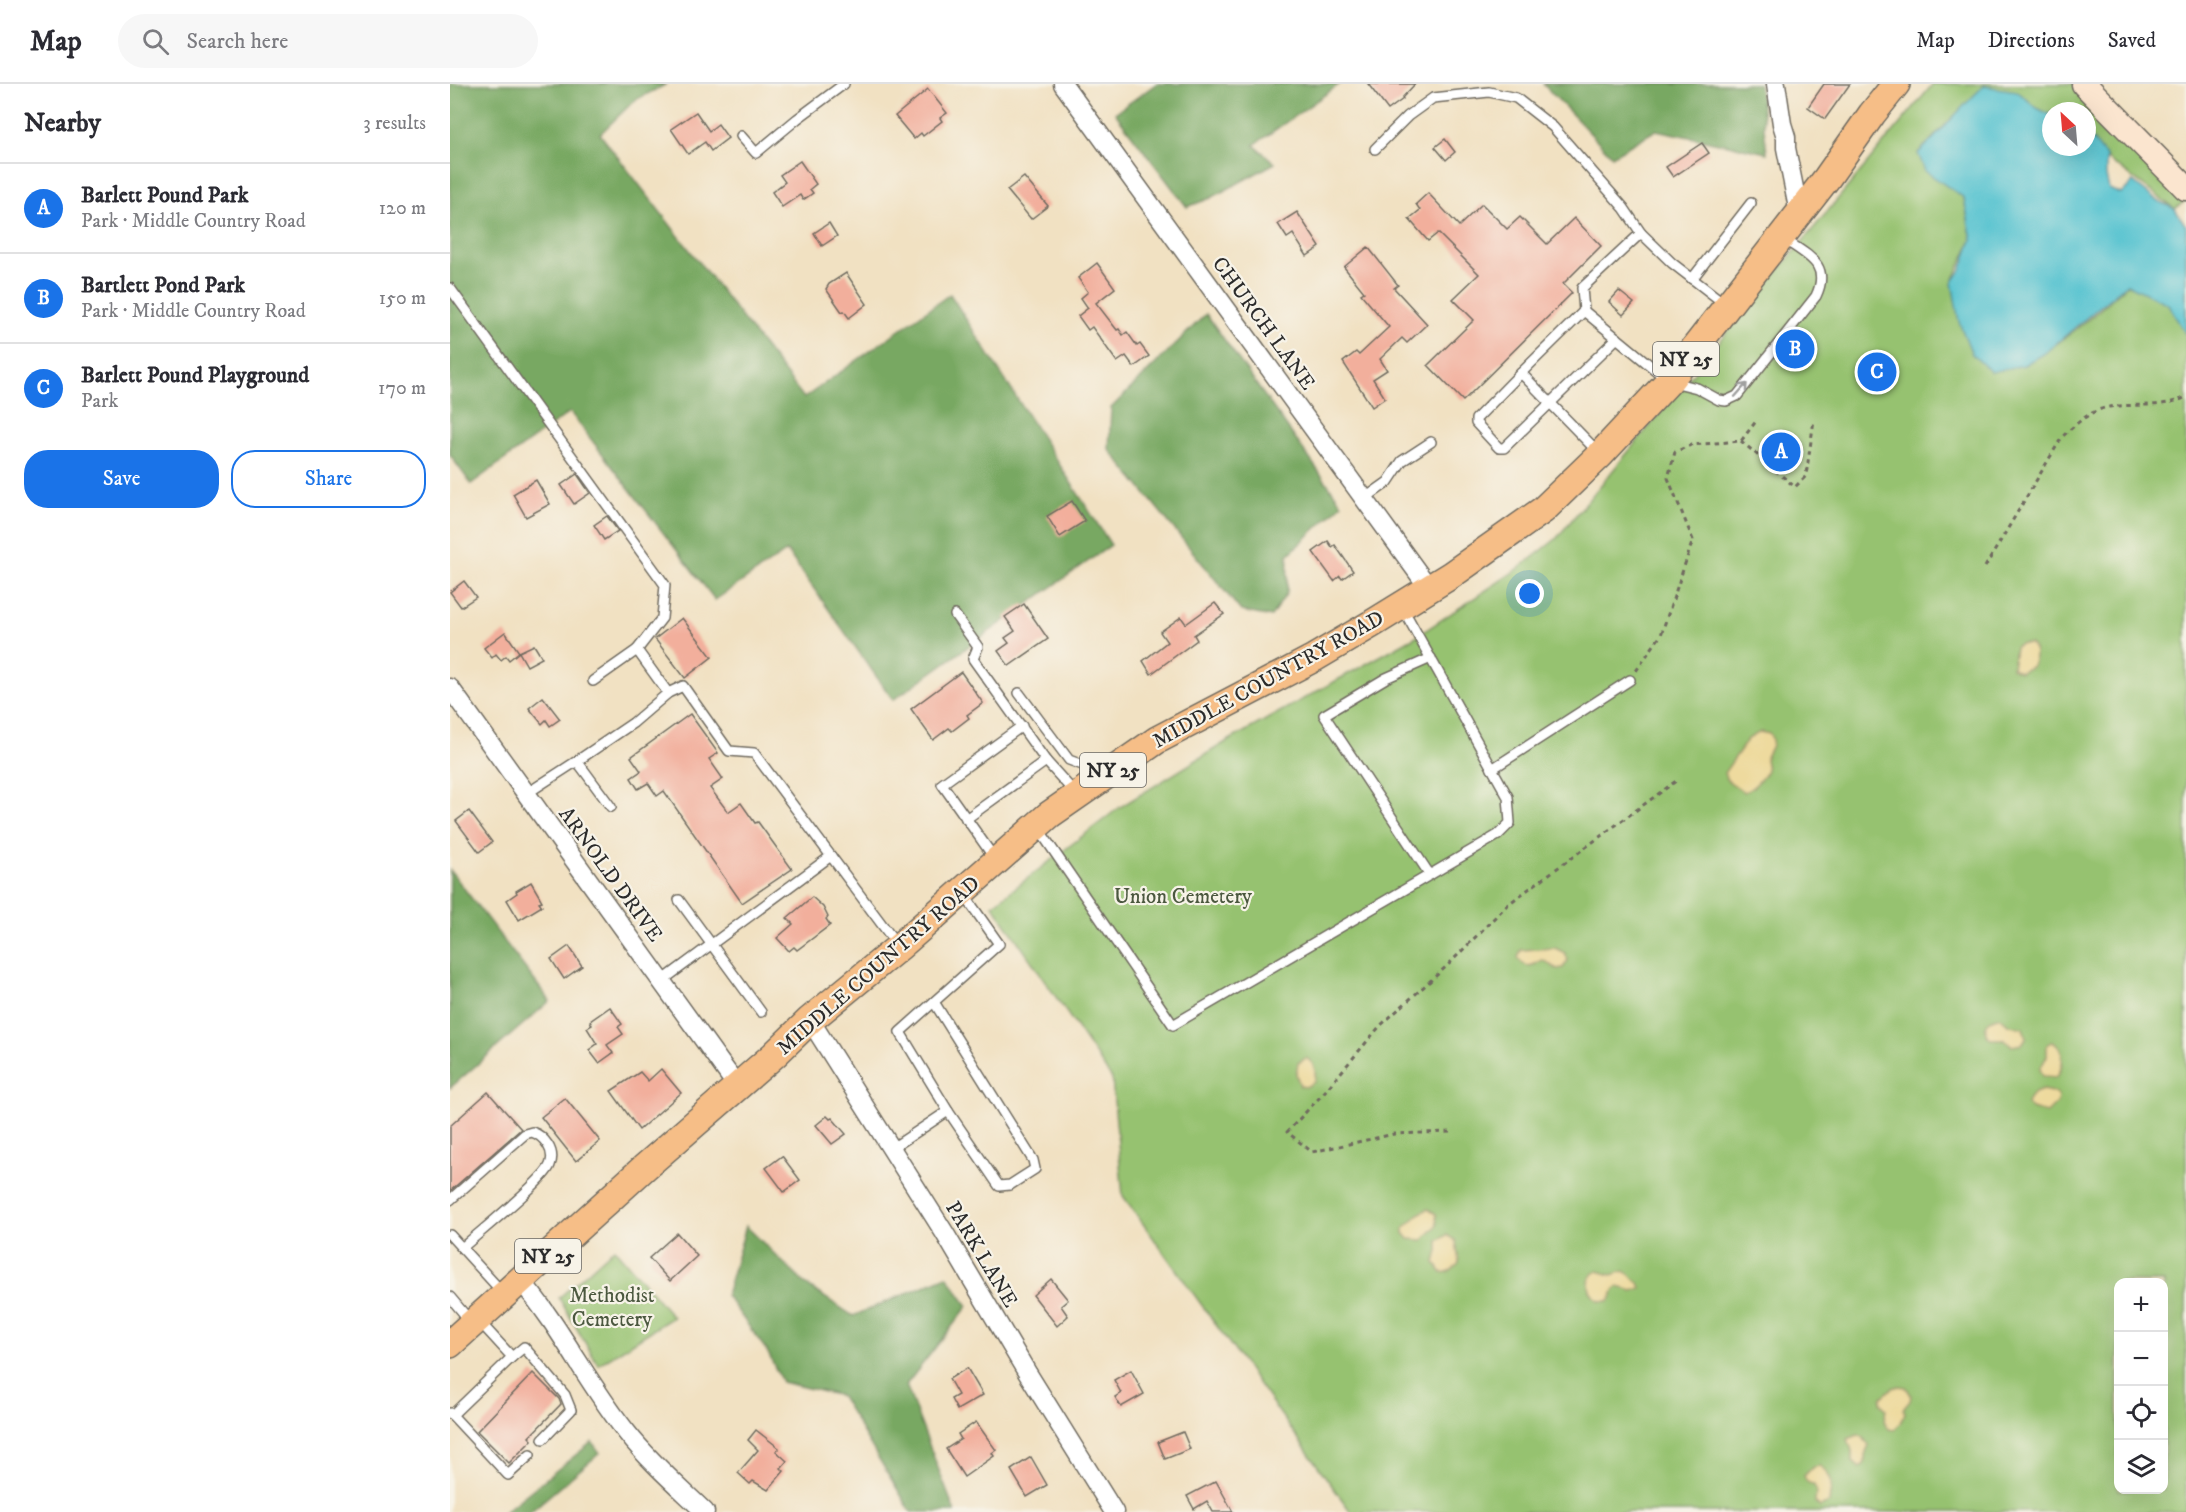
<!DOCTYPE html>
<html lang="en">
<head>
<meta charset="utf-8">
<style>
  body { margin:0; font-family:"IM FELL DW Pica",serif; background:#f7f7f7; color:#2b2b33 }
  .controls { position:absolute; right:18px; bottom:18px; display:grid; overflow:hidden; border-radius:12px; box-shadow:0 6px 24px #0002 }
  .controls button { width:54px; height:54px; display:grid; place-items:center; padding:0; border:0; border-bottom:2px solid #e1e1e2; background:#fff; color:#2b2b33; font:30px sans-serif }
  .compass { position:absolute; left:1592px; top:18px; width:54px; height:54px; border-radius:50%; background:#fff; box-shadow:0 6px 24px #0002; rotate:334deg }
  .you { position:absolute; left:1080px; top:510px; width:21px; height:21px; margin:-15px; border:4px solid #fff; border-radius:50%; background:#1a73e8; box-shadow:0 0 0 9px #1a73e833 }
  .badge { display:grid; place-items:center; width:39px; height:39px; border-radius:50%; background:#1a73e8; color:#fff; font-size:20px; font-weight:700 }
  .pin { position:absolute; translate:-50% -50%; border:3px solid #fff; box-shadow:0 2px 6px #0006 }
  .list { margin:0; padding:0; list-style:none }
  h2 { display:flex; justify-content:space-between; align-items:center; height:78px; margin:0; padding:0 24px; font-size:26px }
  h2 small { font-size:20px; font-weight:400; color:#7c7c81 }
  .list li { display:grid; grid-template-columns:39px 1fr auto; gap:18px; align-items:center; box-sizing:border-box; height:90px; padding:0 24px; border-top:2px solid #e1e1e2 }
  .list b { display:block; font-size:22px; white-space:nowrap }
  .list p { margin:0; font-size:20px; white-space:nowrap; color:#7c7c81 }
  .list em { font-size:20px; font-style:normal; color:#7c7c81 }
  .actions { display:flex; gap:12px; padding:18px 24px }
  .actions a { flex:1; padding:14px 0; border:2px solid #1a73e8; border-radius:24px; text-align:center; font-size:21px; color:#1a73e8 }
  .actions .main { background:#1a73e8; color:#fff }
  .icon { flex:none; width:33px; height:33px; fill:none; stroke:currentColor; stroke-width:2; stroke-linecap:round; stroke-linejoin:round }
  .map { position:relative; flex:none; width:1736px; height:1428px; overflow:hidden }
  header { display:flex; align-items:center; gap:36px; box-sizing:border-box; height:84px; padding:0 30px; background:#fff; border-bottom:2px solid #e1e1e2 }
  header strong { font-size:28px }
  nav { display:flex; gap:33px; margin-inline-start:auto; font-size:21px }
  .search { width:420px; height:54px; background:#f7f7f7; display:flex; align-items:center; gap:15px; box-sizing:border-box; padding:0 21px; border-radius:33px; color:#7c7c81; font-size:22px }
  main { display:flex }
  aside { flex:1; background:#fff }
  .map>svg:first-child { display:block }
  .green { fill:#96c26f; stroke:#60764d; stroke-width:1.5; fill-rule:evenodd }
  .forest { fill:#78a862; stroke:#526a46; stroke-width:1.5 }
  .sand { fill:#eeda9e; stroke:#8c8264; stroke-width:1.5 }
  .water { fill:#57c3d0; stroke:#41777e; stroke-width:1.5 }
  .building { fill:#f2af9c }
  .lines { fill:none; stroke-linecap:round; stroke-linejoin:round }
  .lane-casing { stroke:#706b60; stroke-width:12 }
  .street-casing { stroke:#706b60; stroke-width:21 }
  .secondary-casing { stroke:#706b60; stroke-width:27 }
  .primary-casing { stroke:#706b60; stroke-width:30 }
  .path { stroke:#706b60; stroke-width:3; stroke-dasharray:4.5 4.5; stroke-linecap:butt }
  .lane { stroke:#fff; stroke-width:9 }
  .street { stroke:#fff; stroke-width:18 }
  .secondary { stroke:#fbe5cf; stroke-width:24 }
  .primary { stroke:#f6be87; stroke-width:27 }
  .oneway { stroke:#a0a0a0 }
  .labels { text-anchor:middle; stroke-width:4.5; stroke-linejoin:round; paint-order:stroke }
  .shield { fill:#f7f3e8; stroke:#686764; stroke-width:1.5 }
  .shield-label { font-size:20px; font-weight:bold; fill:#2b2b2b }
  .street-label { font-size:21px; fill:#2b2b2b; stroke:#f7f3e8 }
  .park-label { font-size:21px; fill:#4b583f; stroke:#f7f3e8 }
</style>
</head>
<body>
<header>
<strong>Map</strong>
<div class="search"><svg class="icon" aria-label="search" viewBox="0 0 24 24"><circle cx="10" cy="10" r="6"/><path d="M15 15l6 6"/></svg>Search here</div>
<nav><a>Map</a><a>Directions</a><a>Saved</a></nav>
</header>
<main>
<aside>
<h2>Nearby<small>3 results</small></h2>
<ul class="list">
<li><span class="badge">A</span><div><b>Barlett Pound Park</b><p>Park · Middle Country Road</p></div><em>120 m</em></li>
<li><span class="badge">B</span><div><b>Bartlett Pond Park</b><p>Park · Middle Country Road</p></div><em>150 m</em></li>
<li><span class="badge">C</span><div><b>Barlett Pound Playground</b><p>Park</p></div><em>170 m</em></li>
</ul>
<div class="actions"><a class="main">Save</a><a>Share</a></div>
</aside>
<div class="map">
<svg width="1736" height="1428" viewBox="0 0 1736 1428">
  <rect width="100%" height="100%" fill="#f7f3e8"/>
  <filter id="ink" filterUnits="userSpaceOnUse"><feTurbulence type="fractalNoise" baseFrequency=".0167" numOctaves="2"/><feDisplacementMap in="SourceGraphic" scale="12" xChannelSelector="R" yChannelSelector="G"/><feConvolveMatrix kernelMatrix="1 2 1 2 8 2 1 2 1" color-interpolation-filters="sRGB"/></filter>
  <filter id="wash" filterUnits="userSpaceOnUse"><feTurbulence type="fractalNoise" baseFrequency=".008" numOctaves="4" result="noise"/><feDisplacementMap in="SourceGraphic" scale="24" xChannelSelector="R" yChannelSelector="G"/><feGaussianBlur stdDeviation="1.35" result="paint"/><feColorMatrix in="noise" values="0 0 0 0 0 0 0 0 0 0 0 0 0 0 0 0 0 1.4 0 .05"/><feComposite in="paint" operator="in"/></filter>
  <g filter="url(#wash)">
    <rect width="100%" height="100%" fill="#f1e1c2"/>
    <g class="green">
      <path d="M1483 0H1635L1736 116 1725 125 1637 60V27H1601V34L1534 2 1468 69 1514 114 1522 156 1502 199 1574 281C1634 246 1685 193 1736 146V1428H901L673 1112 662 995 543 821 670 723 776 658 970 550 1068 485 1106 455ZM1668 1198H1714V1406H1668Z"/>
      <polygon points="164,1164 223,1233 148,1281 109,1214"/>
    </g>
    <g class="forest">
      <polygon points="0,0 217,0 185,16 150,50 354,314 500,210 661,461 443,616 337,467 265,516 120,328 21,400 0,371"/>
      <polygon points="706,0 890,0 804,61 825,79 761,114 737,123 665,29"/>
      <polygon points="1093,0 1309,0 1317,69 1206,46 1162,72"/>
      <polygon points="756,230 892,420 838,471 837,509 821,533 791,527 659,365 661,324"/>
      <polygon points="0,786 100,917 0,1004"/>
      <polygon points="296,1142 356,1201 403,1232 497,1192 518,1222 456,1301 505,1428 461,1428 391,1312 332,1298 317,1267 276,1211"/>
      <polygon points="142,1358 150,1369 80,1428 54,1428"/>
    </g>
    <g class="sand">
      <path d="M1570 560H1580C1587 566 1586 575 1581 583L1570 588 1562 584 1565 563Z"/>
      <path d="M1310 648 1320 650C1326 661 1319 665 1315 675L1317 686C1313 694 1302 706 1294 708L1277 696 1274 689 1298 655Z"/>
      <path d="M1105 864 1115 869 1118 876 1113 884 1107 885 1093 876C1083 881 1077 887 1068 874L1071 866Z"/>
      <path d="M1550 933 1558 940 1573 944 1576 954 1572 960 1562 962 1553 955H1541L1536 950C1534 941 1540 933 1550 933Z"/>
      <path d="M1602 957C1616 963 1614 981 1607 993L1593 992 1590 985 1597 972V961Z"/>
      <path d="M856 974C865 979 867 987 864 998L856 1003 850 1002 846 990 848 979Z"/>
      <path d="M1593 1006 1606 1009 1608 1012 1607 1019 1597 1029 1581 1025 1577 1020C1579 1011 1585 1008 1593 1006Z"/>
      <polygon points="978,1125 986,1130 987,1141 973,1156 959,1155 954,1149 954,1144 970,1129"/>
      <path d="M997 1151 1006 1157 1009 1179C1004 1185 999 1190 991 1188L985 1179 988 1167V1157Z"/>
      <path d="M1148 1187 1161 1191 1175 1187 1189 1199 1191 1204 1183 1207 1168 1203 1165 1205 1160 1216C1143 1224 1129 1195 1148 1187Z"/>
      <polygon points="1449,1302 1456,1303 1461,1311 1460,1317 1453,1325 1455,1328 1452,1337 1444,1346 1439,1345 1434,1337 1436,1325 1431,1320 1431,1314 1442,1304"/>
      <polygon points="1408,1351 1413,1353 1419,1362 1415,1371 1415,1379 1410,1384 1402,1377 1402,1367 1398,1355"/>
      <path d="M1370 1382C1387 1395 1380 1402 1379 1419L1370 1423 1365 1418 1366 1406 1364 1401 1357 1398 1354 1392 1363 1383Z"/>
    </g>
    <path class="water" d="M1534 2 1567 7 1587 24 1601 31V63H1637V49L1656 72V92L1659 105 1671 110 1683 98 1706 116 1725 125 1736 142V251L1718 220 1677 200 1596 268 1574 281 1541 288 1522 270 1509 238 1502 199 1511 186 1522 156 1514 114 1475 87 1468 69C1492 48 1510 23 1534 2Z"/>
    <g id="blocks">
      <g class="building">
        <polygon points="918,0 965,0 952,14 953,15 938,26"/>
        <polygon points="1374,0 1400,0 1375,35 1358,23"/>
        <polygon points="478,5 497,29 490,34 492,37 473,52 471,49 464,55 445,32"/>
        <polygon points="246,28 259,47 268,40 278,54 261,67 255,58 238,70 221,45"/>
        <polygon points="995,55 1005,68 996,76 985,63"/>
        <polygon points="1252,59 1259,69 1223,93 1216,83"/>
        <polygon points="350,77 366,100 360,105 363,109 353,116 350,111 332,123 322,108 335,98 330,91"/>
        <polygon points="574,93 598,122 581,135 557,106"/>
        <polygon points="978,109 1009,142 1032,120 1057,145 1070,133 1097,160 1124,134 1151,162 1113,200 1122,209 1013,317 978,281 1024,236 1003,215 1029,190 988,149 978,157 959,135 970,126 966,120"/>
        <polygon points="847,128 870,163 857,172 843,150 837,154 828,140"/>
        <polygon points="379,139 387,152 372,162 364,149"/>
        <polygon points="918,163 948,201 944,204 977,240 957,259 952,254 930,275 937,286 923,295 935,314 922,323 893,278 906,268 909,271 939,243 911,210 914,208 894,183"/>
        <polygon points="647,179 665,204 646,219 667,246 669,245 673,251 677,248 687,262 690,260 699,272 684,283 676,272 667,278 642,243 638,246 628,232 638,224 631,214 638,208 628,194"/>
        <polygon points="396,189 417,220 399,234 394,227 392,228 376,205 379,200"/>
        <polygon points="1169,207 1184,219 1173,231 1159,218"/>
        <polygon points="127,390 140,409 124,420 111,401"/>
        <polygon points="86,396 100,420 76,433 63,410"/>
        <polygon points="622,417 635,437 610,453 597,432"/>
        <polygon points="157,432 168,447 154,456 144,441"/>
        <polygon points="878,457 882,463 885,461 903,487 892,495 890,492 884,497 863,468"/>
        <polygon points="14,497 26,513 11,523 0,508"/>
        <polygon points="765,519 774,530 744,551 747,556 701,590 693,577 717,558 710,548 731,533 736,540"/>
        <polygon points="574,520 598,555 559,582 548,567 559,559 555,554 565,547 555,533"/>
        <polygon points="232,534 262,573 235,594 205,555"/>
        <polygon points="55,548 69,568 59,576 56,572 51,576 46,570 42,574 34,564"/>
        <polygon points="84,561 92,574 77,582 69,568"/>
        <polygon points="511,588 533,619 517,631 519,634 502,647 499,644 483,656 461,625"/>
        <polygon points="93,613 110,635 100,642 96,636 92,640 79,624"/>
        <polygon points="240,630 268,669 259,675 273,695 260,704 278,728 291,719 305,739 308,738 342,785 292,819 214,707 207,712 198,699 188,705 181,694 191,687 181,673"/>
        <polygon points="19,727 42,758 29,768 6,737"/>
        <polygon points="81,798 92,817 89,818 92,822 69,836 57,816 67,809 66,807"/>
        <polygon points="362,813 373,823 378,833 376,835 380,841 347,866 344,863 339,867 327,854 343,840 337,834"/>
        <polygon points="119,862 132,882 114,895 101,875"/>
        <polygon points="160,923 172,940 168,943 173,950 157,961 163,969 149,979 139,966 147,960 137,944 142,941 140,937"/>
        <polygon points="211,985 231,1009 189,1046 161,1007 190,988 198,997"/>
        <polygon points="38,1008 71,1045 0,1107 0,1042"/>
        <polygon points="115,1014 150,1057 126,1077 91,1033"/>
        <polygon points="377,1032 380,1035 382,1034 396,1050 382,1060 366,1041"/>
        <polygon points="332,1072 350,1096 334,1108 316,1084"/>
        <polygon points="227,1149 247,1172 220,1197 199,1174"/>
        <polygon points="601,1195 618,1216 611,1222 618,1232 607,1242 583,1211"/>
        <polygon points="517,1284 533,1311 507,1326 501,1315 508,1311 499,1295"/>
        <polygon points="681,1286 694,1310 671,1323 665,1313 671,1309 664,1296"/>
        <polygon points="83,1289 109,1315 111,1320 79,1353 82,1356 59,1379 27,1347"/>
        <polygon points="526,1338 546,1366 542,1369 544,1372 514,1393 496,1365 511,1355 508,1350"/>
        <polygon points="306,1346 329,1364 326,1367 337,1377 331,1384 334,1387 318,1406 303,1397 300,1400 288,1389 308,1366 298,1356"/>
        <polygon points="733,1348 740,1365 715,1375 708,1358"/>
        <polygon points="581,1373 597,1401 577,1413 561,1386"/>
        <polygon points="766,1397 783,1428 763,1428 757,1417 744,1425 737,1412"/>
      </g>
    </g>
  </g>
  <g filter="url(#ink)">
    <use href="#blocks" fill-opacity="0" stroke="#706b60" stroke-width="1.5"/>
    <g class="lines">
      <g class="lane-casing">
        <g id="lane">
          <polyline points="291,52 306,69 347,35 394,0"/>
          <polyline points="925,65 958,32 983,14 1039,8 1066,14 1103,43 1174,124 1191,149"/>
          <polyline points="1242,195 1301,119"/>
          <polyline points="0,204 215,501 212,534 187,566"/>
          <polyline points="1134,227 1132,204 1191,149 1222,179 1275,220"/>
          <polyline points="1071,289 1026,335 1026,339 1049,364 1054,364 1167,254"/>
          <path d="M1149 369 1071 289 1134 227 1219 297 1247 304 1269 316 1276 317 1287 312 1366 212C1381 180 1358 172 1334 155"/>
          <polyline points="914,415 938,398 952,377 981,358"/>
          <polyline points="505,531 528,563 523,575 596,677 625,709"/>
          <polyline points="143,597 187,566 218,609"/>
          <polyline points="569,609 619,676 654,689"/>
          <polyline points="127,677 183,639 218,609 233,602 279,667 304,669 448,862"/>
          <polyline points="1042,685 1180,596"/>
          <polyline points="76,710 127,677 161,723"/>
          <polyline points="516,735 596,677"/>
          <polyline points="588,744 723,941 1048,751 1060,739 1058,713 952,523"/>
          <polyline points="545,775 492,700 572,642"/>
          <polyline points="980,791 874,631 936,594 981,574"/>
          <polyline points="229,816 311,928"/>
          <polyline points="212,897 381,772"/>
          <polyline points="484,918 583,1076 585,1085 560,1101 549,1102 498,1027"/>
          <polyline points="441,1065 498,1027 450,948 549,860 513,809"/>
          <path d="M0 1116 75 1050 82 1048C94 1052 106 1067 100 1081 95 1096 27 1150 12 1164"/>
          <polyline points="0,1151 53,1209"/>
          <polyline points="0,1213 21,1238"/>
          <polyline points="62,1273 74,1263 115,1311 121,1326 93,1355"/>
          <polyline points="0,1329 2,1331 62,1273 29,1237"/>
          <polyline points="2,1331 58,1391 80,1371"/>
        </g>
      </g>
      <g class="street-casing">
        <g id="street">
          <polyline points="613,0 979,504"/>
          <polyline points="1326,0 1332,40 1336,53 1336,64 1349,129"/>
          <polyline points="0,604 287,1002"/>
          <polyline points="360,936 494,1148 578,1290 664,1428"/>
          <path d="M71 1197C112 1244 138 1301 178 1350 200 1378 229 1403 255 1428"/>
        </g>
      </g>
      <g class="secondary-casing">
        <polyline id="secondary" points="1634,0 1736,104"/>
      </g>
      <g class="primary-casing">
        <polyline id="primary" points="0,1260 195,1083 324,971 360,936 449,863 599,731 707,656 864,574 925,538 1001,491 1093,426 1150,371 1219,297 1377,94 1422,30 1446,0"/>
      </g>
      <g class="path">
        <polyline points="1291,357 1345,403 1356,392 1364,336"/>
        <path d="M1535 483 1612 353C1625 341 1640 326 1659 323 1685 319 1712 325 1736 313"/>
        <polyline points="1186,587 1211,551 1243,456 1218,394 1225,368 1241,361 1291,357 1307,336"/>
        <polyline points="1000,1048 944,1050 862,1068 837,1048 871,1012 930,942 998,881 1057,821 1226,697"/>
      </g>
      <use href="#lane" class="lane"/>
      <use href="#street" class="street"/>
      <use href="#secondary" class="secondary"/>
      <use href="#primary" class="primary"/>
    </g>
    <defs><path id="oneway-shaft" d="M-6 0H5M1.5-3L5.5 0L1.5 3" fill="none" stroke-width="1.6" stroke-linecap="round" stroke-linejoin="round" transform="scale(1.5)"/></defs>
    <use class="oneway" href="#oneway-shaft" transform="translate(1291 306) rotate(-48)"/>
  </g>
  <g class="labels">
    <g class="shield">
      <rect x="1203" y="258" width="66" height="34" rx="4.5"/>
      <rect x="630" y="669" width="66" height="34" rx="4.5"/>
      <rect x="65" y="1155" width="66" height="34" rx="4.5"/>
    </g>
    <g class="shield-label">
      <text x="1236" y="282">NY 25</text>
      <text x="663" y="693">NY 25</text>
      <text x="98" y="1179">NY 25</text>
    </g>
    <g class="street-label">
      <text transform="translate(814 239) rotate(54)" y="7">CHURCH LANE</text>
      <text transform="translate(818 595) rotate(-29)" y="7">MIDDLE COUNTRY ROAD</text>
      <text transform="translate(161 790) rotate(54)" y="7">ARNOLD DRIVE</text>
      <text transform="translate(428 881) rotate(-41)" y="7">MIDDLE COUNTRY ROAD</text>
      <text transform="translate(532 1170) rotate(59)" y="7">PARK LANE</text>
    </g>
    <g class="park-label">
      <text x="733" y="819">Union Cemetery</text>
      <text x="162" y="1218">Methodist<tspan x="162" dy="24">Cemetery</tspan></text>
    </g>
  </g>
</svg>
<div class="controls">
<button>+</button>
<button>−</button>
<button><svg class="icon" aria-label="locate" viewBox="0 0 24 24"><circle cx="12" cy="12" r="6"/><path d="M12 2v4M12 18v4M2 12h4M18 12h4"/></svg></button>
<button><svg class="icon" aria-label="layers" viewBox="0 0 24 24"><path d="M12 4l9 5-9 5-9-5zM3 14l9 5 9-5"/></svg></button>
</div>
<svg class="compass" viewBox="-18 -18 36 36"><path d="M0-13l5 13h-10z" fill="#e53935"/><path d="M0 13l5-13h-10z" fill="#7c7c81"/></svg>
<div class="you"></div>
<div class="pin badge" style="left:1331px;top:368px">A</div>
<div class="pin badge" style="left:1345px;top:265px">B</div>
<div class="pin badge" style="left:1427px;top:288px">C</div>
</div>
</main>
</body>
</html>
